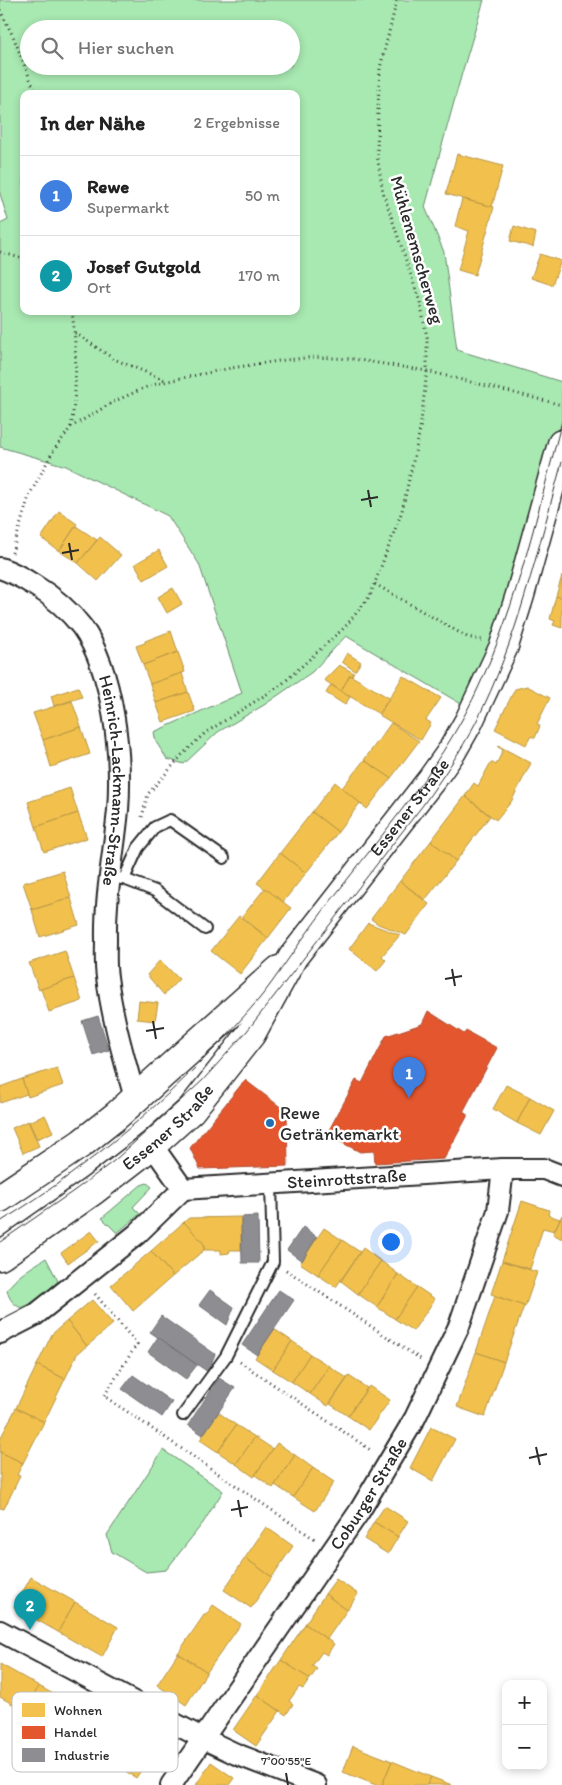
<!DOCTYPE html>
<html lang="de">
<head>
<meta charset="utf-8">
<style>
  body { margin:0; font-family:Itim,sans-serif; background:#f6f6f6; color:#222 }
  .controls { position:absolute; right:15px; bottom:15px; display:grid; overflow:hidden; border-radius:10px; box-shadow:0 2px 8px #0003 }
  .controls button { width:45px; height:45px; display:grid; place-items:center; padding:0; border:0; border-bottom:1px solid #e0e0e0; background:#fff; color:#222; font:25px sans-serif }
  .you { position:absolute; left:390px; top:1241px; width:18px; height:18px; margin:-12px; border:4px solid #fff; border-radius:50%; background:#1a73e8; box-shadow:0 0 0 8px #1a73e833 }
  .badge { display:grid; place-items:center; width:32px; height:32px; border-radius:50%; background:#7c3aed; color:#fff; font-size:16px; font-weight:700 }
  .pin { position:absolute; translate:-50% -41px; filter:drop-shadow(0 1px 2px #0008) }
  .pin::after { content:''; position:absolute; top:26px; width:18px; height:15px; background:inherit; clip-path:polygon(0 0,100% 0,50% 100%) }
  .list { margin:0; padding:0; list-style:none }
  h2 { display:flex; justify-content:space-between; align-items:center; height:65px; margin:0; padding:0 20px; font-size:21px }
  h2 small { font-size:16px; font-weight:400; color:#767676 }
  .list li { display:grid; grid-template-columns:32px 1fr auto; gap:15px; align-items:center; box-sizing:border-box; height:80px; padding:0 20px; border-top:1px solid #e0e0e0 }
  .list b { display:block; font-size:19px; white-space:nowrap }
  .list p { margin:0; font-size:16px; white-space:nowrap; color:#767676 }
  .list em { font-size:16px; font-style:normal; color:#767676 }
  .icon { flex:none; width:28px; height:28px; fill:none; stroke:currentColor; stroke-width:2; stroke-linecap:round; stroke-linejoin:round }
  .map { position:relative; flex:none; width:562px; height:1785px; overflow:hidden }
  .search { position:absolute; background:#fff; box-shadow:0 2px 8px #0003; left:20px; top:20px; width:280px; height:55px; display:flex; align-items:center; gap:12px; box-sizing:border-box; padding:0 18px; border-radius:28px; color:#767676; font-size:19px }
  .panel { position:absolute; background:#fff; box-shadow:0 2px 8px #0003; left:20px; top:90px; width:280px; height:225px; border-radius:10px }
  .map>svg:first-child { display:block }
  .green { fill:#a8e8b1; stroke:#6a8a6e; fill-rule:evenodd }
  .homes { fill:#f2c14e; stroke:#b69444 }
  .shops { fill:#e4572e; stroke:#ac4a2d }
  .industry { fill:#8d8d92; stroke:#707073 }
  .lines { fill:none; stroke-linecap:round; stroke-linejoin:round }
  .lane-casing { stroke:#2b2b2b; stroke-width:14 }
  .street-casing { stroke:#2b2b2b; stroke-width:24 }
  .secondary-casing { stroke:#2b2b2b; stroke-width:31 }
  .path { stroke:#2b2b2b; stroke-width:3; stroke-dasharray:1 4; stroke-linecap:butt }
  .lane { stroke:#fff; stroke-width:10 }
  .street { stroke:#fff; stroke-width:20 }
  .secondary { stroke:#fff; stroke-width:28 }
  .tram { stroke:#2b2b2b; stroke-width:1 }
  .ticks { fill:none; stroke:#2b2b2b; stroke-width:2 }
  .poi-dot { fill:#1f6fb2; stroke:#fff; stroke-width:2 }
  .labels { text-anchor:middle; stroke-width:5; stroke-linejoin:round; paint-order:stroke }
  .street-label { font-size:18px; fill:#2b2b2b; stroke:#fff }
  .poi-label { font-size:18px; fill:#2b2b2b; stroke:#fff; text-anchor:start }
  .key { fill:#fff; stroke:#bfbfbf; stroke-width:1 }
  .key-label { font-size:14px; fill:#2b2b2b }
  .ticks-label { font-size:12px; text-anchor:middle; fill:#2b2b2b; stroke:#fff; stroke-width:5; stroke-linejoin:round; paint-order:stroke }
</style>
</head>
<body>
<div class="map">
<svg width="562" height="1785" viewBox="0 0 562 1785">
  <rect width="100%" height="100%" fill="#fff"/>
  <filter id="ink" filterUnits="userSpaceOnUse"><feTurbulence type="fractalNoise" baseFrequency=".02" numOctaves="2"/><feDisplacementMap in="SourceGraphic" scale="10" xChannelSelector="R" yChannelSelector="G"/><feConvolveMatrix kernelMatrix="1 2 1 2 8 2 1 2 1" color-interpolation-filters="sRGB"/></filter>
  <g filter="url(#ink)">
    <g class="green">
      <path d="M0 0H484L462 73 425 207 444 252 457 350 562 382V442L473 711 346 636 312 672 264 705 218 732 184 764 167 759 156 742 154 732 242 693 199 564 168 516 66 466 0 447V224L8 220 0 194ZM29 29H291V66H29ZM24 94H296V311H24Z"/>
      <polygon points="147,1183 152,1187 133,1207 140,1214 117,1233 102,1218 141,1185"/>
      <path d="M46 1258 58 1281 35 1302 21 1308C13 1304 9 1299 7 1290 16 1276 32 1267 46 1258Z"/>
      <polygon points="163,1450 223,1491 203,1523 166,1570 146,1572 112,1552 107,1535"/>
    </g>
    <g class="homes">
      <polygon points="457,154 503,166 492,207 446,194"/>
      <polygon points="462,199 494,207 475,275 458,270 469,231 455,226"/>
      <polygon points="514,226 536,233 533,247 510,241"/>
      <polygon points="540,254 561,261 552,285 531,278"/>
      <polygon points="59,511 77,524 59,551 41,538"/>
      <polygon points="76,526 97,540 78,563 59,551"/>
      <polygon points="100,537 121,555 98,581 78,563"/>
      <polygon points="159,550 168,566 144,580 135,564"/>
      <polygon points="562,576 562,598 556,596"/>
      <polygon points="173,588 182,604 167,613 158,597"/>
      <polygon points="556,596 562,598 562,628 553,625 555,621 550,619"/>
      <polygon points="171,631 178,652 143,665 136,646 145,643 145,641"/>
      <polygon points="178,652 185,672 150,684 143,665"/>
      <polygon points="347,653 361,662 355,671 342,662"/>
      <polygon points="339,665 354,673 352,676 350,675 341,691 324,680"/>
      <polygon points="182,673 188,692 156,703 150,684"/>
      <polygon points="350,675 389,698 379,714 341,691"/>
      <polygon points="403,676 441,698 426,720 431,723 421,740 379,715"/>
      <polygon points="331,685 350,697 345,705 326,693"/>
      <polygon points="527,686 550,698 537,724 540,726 535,738 531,736 526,745 495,729 515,689"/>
      <polygon points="78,687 82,697 54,706 51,696"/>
      <polygon points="188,692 195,711 163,722 156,703"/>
      <polygon points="72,701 81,727 43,740 33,713"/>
      <polygon points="391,723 419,741 391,778 364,760"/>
      <polygon points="81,727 90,754 51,767 43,740"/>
      <polygon points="499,746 531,763 511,802 496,820 465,796 474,783 478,786 491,762 496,765 503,750 498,747"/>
      <polygon points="364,760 391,778 367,809 342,788"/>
      <polygon points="335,782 360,803 338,832 312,812"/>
      <polygon points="70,788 78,813 36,827 28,802"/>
      <polygon points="465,796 490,816 456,861 431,841"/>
      <polygon points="312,812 338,832 306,873 280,853"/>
      <polygon points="78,813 87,838 44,852 36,827"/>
      <polygon points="431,841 456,861 425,900 400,881"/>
      <polygon points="280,853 306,873 283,902 257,883"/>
      <polygon points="63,871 71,898 32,910 23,883"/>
      <polygon points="400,881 429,904 406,935 378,924 371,919"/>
      <polygon points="265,888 291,908 268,938 242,917"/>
      <polygon points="71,898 79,925 40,937 32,910"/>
      <polygon points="239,916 268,938 240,974 211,951"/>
      <polygon points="368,923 400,935 382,956 386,960 377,971 349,949"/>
      <polygon points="65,951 74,978 39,990 29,963"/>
      <polygon points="160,960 179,979 164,995 147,975"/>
      <polygon points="74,978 82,1001 49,1012 41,989"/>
      <polygon points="139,1001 158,1003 155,1021 137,1019"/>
      <polygon points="57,1068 63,1085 28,1097 22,1079"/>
      <polygon points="22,1079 27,1094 0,1103 0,1087"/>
      <polygon points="506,1085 530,1097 517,1123 493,1109"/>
      <polygon points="530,1097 554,1111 541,1135 517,1123"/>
      <polygon points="45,1115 53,1132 37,1139 29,1122"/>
      <polygon points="28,1121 39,1146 23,1153 12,1128"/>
      <polygon points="522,1201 549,1210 548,1215 560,1219 554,1231 543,1228 530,1269 502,1261"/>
      <polygon points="562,1215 562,1239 553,1234"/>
      <polygon points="241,1217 241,1250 230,1250 229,1253 221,1254 221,1250 204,1250 204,1244 184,1222 189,1218"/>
      <polygon points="184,1222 204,1244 204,1250 173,1276 151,1251"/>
      <polygon points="324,1228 342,1240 318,1275 300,1263"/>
      <polygon points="91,1231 99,1241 68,1263 61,1253"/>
      <polygon points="342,1240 360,1252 336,1287 318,1275"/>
      <polygon points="363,1248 381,1261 358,1294 341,1281"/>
      <polygon points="151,1251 173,1276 133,1311 111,1285"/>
      <polygon points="381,1261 398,1274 377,1307 358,1294"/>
      <polygon points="502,1261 537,1272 525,1307 491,1294"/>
      <polygon points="398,1274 417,1287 395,1319 377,1307"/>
      <polygon points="417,1287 435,1299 413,1331 395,1319"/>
      <polygon points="495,1296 524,1306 504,1362 476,1352"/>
      <polygon points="92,1300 113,1324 87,1346 67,1321"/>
      <polygon points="67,1321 87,1346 77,1354 65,1379 37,1365 52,1334"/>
      <polygon points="274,1329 292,1341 273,1370 255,1358"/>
      <polygon points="292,1341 310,1354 292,1382 273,1370"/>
      <polygon points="476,1352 504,1362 485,1417 457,1407"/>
      <polygon points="310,1354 329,1366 310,1394 292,1382"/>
      <polygon points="37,1365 65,1379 44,1422 16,1408"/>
      <polygon points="329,1366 347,1378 328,1406 310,1394"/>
      <polygon points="349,1376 367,1388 348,1416 330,1404"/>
      <polygon points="369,1386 390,1400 369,1430 348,1416"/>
      <polygon points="16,1408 44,1422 23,1463 0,1452 0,1439"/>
      <polygon points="218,1412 236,1425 218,1452 200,1440"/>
      <polygon points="236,1425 255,1437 236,1464 218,1452"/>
      <polygon points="431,1427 455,1439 433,1481 410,1468"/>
      <polygon points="255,1437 273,1449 254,1477 236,1464"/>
      <polygon points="277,1443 295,1455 273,1488 255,1475"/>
      <polygon points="0,1452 23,1463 17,1475 20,1476 4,1509 0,1508"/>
      <polygon points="295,1455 313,1468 293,1497 275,1485"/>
      <polygon points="313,1468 334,1482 315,1511 293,1497"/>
      <polygon points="385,1506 408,1521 398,1537 374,1522"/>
      <polygon points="374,1522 398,1537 388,1554 364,1539"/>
      <polygon points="266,1527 293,1546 272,1577 245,1558"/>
      <polygon points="245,1558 272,1577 251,1608 224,1590"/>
      <polygon points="31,1577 75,1602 58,1632 14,1607"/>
      <polygon points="336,1579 358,1594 347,1610 325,1594"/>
      <polygon points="325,1594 347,1610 327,1639 305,1624"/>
      <polygon points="75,1602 118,1627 102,1657 58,1632"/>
      <polygon points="213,1605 241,1624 207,1672 178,1653 204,1615 206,1615"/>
      <polygon points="305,1624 334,1644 327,1655 322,1652 312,1666 317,1669 310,1679 281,1660"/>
      <polygon points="178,1653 207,1672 186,1705 157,1685"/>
      <polygon points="281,1660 310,1679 303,1689 299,1687 289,1701 293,1704 286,1715 257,1695"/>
      <polygon points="0,1664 39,1686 25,1711 0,1697"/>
      <polygon points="39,1686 85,1712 71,1737 25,1711"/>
      <polygon points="257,1695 280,1711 256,1746 233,1730"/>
      <polygon points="108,1726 152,1754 136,1778 92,1749"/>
      <polygon points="353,1746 392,1761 382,1785 376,1785 343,1772"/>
      <polygon points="392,1761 431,1777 427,1785 382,1785"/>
      <polygon points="211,1762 234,1778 229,1785 196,1785"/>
      <polygon points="431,1777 452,1785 427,1785"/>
    </g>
    <g class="shops">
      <polygon points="428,1011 464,1034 466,1031 497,1048 463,1112 468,1115 444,1159 375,1163 374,1151 360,1152 333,1138 335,1133 329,1130 356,1080 362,1083 386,1036 422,1024"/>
      <polygon points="245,1080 287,1112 288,1166 200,1169 190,1148"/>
    </g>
    <g class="industry">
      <polygon points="98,1016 109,1050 93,1055 82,1021"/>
      <polygon points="258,1216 259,1263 242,1263 241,1217"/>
      <polygon points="303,1227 317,1237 302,1261 287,1250"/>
      <polygon points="210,1290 234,1307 227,1325 199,1305"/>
      <polygon points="279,1290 294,1300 257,1355 242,1345"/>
      <polygon points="161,1316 215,1354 208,1372 150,1332"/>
      <polygon points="158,1337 197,1365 186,1379 148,1352"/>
      <polygon points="133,1375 172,1402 162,1417 122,1389"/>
      <polygon points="219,1378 235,1388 203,1435 188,1425"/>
    </g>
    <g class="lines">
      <g class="lane-casing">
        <g id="lane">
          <polyline points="110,878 124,879 138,848 155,827 170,820 224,858"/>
          <polyline points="124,879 155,891 205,929"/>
          <polyline points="183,1415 226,1356 273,1262 271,1184"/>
        </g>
      </g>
      <g class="street-casing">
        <g id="street">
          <path id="s1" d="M0 568C12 572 23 578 34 585 52 596 69 610 82 627 114 672 122 757 118 810 114 853 105 896 106 939 106 951 105 964 107 977 112 1018 124 1058 135 1098"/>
          <path id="s2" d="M152 1145 183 1189 503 1169H544L562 1176"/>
          <polyline points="0,1333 35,1315 137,1234 183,1189"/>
          <polyline points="0,1631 202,1738 236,1754 316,1785"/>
          <path id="s3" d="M171 1785 359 1512 415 1418 459 1326 498 1211 503 1169"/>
        </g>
      </g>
      <g class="secondary-casing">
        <g id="secondary">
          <polyline points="0,1198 82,1143 116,1116 279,970"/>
          <path id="s4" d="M0 1256 94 1190 152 1145 191 1110 251 1034 293 957 432 779 452 751 469 721 504 646 520 595 562 444"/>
        </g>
      </g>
      <g class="path">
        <polyline points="0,10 13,36 36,94"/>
        <polyline points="0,252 24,259"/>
        <polyline points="75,333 114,359 167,381"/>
        <path d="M71 427C77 388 77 350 72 311"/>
        <polyline points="12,553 29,496 52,453 71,427 115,401 149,386 168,381 231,368 285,360 315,357 353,359 427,371 562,405"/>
        <polyline points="375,584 467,637 482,640"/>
        <polyline points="142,817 148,794 182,755 205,733 281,685 345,627 370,596 402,511 420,430 427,371 427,337 420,302 383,192 377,155 378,107 380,68 397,0"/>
        <polyline points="286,1270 422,1360"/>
        <polyline points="95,1294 137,1344 104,1396 316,1540"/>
        <polyline points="240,1362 372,1451"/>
      </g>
      <use href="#lane" class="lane"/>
      <use href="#street" class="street"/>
      <use href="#secondary" class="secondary"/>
      <g class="tram">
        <path d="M0 1222C97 1162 185 1086 259 999 270 986 279 972 289 958 306 934 324 909 343 885 392 822 446 759 479 686 518 602 538 510 562 421"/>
        <path d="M0 1242 75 1190 115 1160 202 1081 247 1031 423 805C442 778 461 751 476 722 517 642 538 548 562 462"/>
      </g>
    </g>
  </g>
  <path class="ticks" d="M368 490 371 507M361 500 378 497M69 543 72 560M62 553 79 550M452 969 455 986M445 979 462 976M153 1021 156 1039M146 1031 164 1028M536 1447 540 1465M529 1458 547 1454M238 1500 241 1517M231 1510 248 1507M286 1773 288 1785"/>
  <circle class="poi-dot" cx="270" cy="1123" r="5"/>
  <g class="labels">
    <g class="street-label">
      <text transform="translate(417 250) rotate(74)" y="6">Mühlenemscherweg</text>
      <text dy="6" stroke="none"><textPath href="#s1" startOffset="262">Heinrich-Lackmann-Straße</textPath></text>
      <text dy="6" stroke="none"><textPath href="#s4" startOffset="615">Essener Straße</textPath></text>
      <text dy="6" stroke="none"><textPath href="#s4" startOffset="212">Essener Straße</textPath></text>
      <text dy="6" stroke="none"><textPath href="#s2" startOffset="218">Steinrottstraße</textPath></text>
      <text dy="6" stroke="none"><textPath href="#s3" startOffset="352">Coburger Straße</textPath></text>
    </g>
    <g class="poi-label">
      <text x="280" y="1119">Rewe<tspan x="280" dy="21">Getränkemarkt</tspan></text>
    </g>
  </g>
  <rect x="12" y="1692" width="166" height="80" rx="8" class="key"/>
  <rect x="22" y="1703" width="23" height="14" fill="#f2c14e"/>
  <rect x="22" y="1726" width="23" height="13" fill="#e4572e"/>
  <rect x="22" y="1748" width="23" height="14" fill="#8d8d92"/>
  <g class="key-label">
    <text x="54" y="1715">Wohnen</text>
    <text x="54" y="1737">Handel</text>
    <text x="54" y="1760">Industrie</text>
  </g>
  <g class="ticks-label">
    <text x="286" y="1765">7°00'55"E</text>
  </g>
</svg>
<div class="controls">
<button>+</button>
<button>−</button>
</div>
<div class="you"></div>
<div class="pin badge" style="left:409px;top:1098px;background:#3f7fe0">1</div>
<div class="pin badge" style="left:30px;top:1630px;background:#0f9aa8">2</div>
<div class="search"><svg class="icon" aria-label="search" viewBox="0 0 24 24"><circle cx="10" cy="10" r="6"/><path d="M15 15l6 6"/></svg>Hier suchen</div>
<section class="panel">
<h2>In der Nähe<small>2 Ergebnisse</small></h2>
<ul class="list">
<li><span class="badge" style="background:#3f7fe0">1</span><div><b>Rewe</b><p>Supermarkt</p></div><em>50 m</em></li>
<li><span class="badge" style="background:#0f9aa8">2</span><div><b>Josef Gutgold</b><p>Ort</p></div><em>170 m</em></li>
</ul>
</section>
</div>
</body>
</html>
